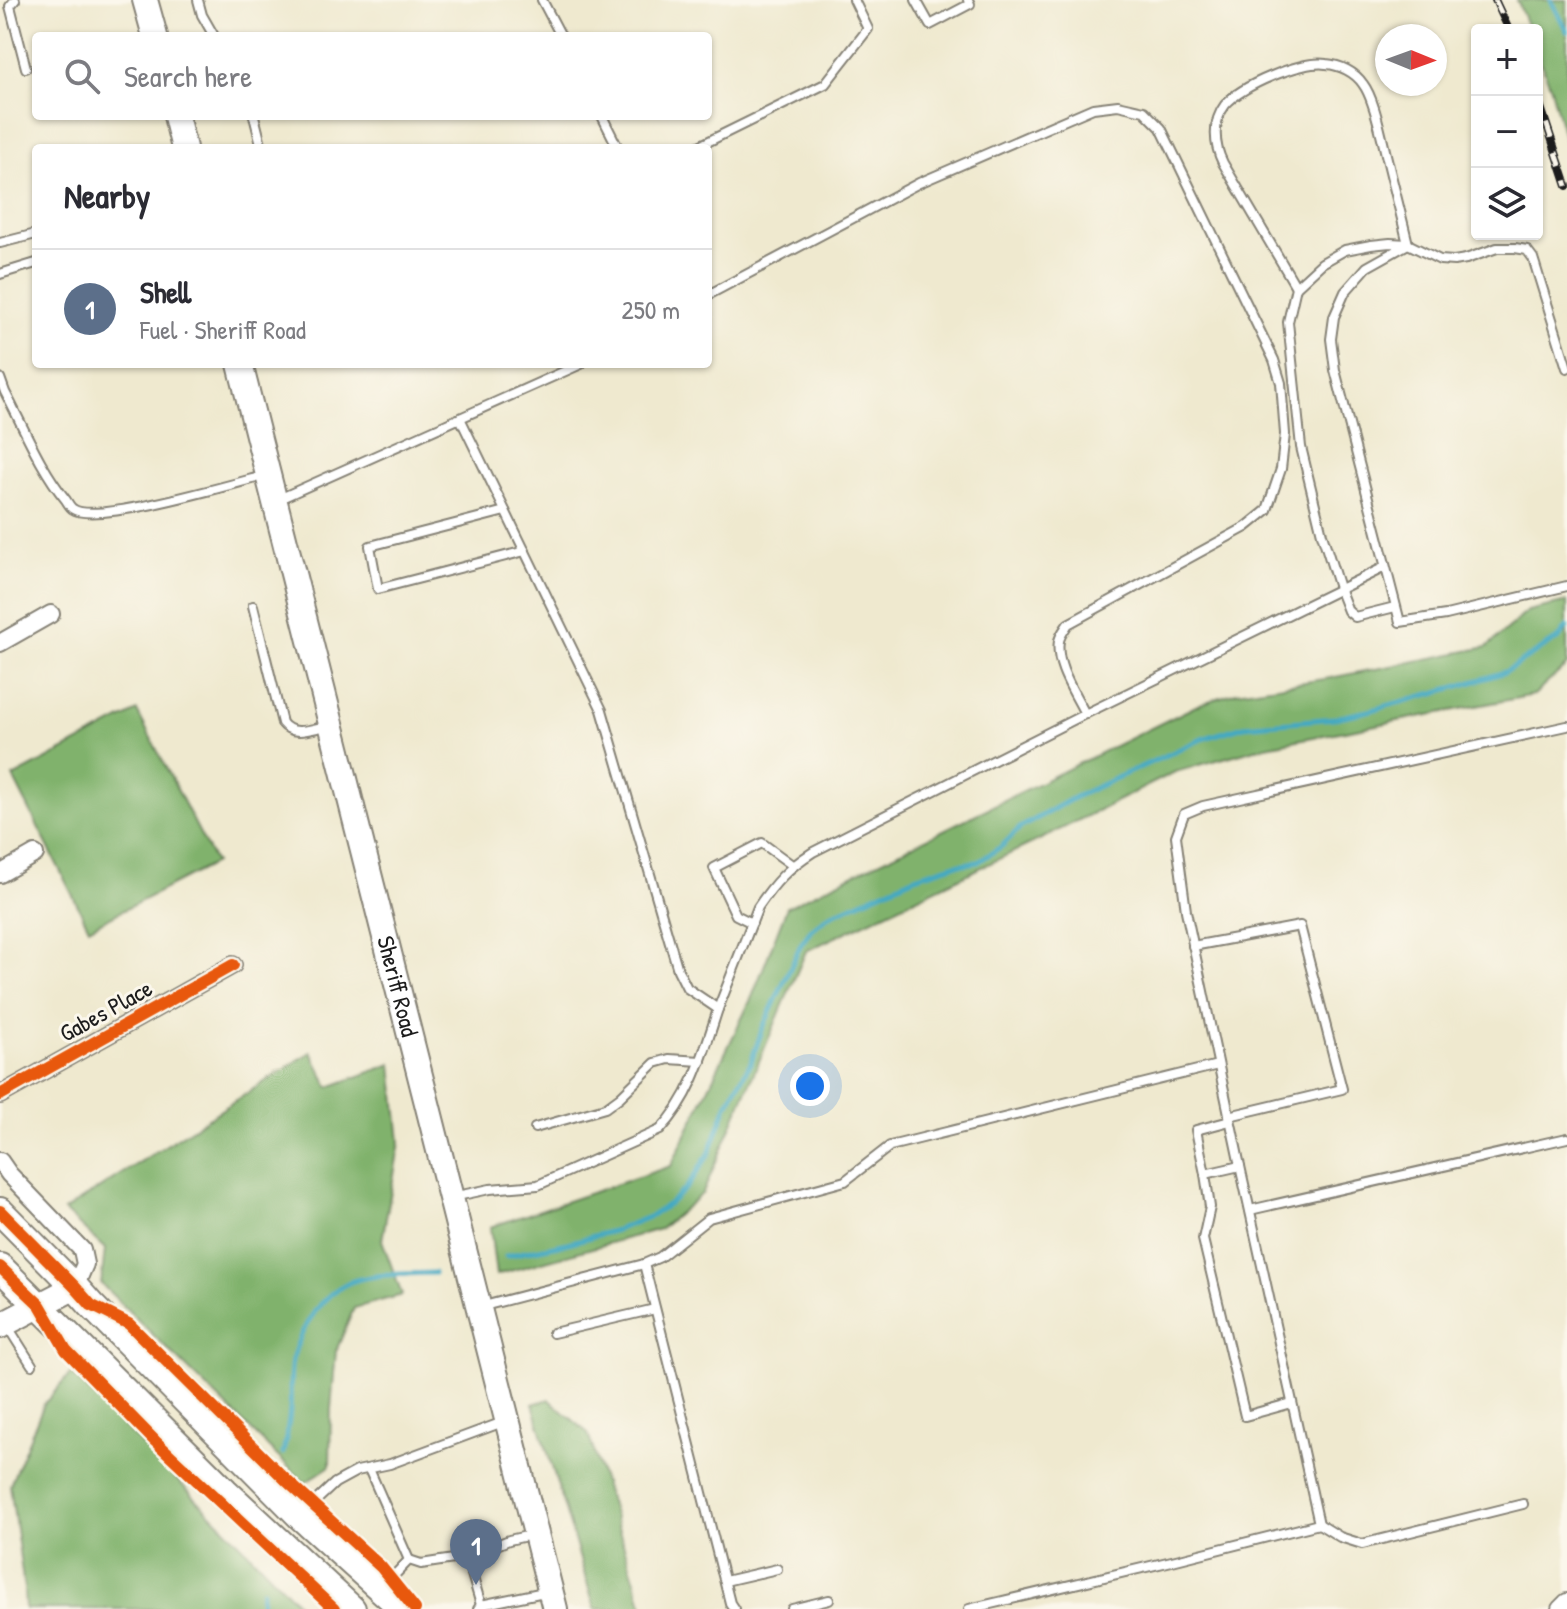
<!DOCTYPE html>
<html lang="en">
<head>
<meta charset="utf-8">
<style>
  body { margin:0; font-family:"Patrick Hand",sans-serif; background:#f2f2f3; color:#2b2b33 }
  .controls { position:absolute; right:24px; top:24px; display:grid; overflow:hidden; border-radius:8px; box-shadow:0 2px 6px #0004 }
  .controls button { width:72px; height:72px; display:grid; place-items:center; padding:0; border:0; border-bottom:2px solid #e1e1e2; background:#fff; color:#2b2b33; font:40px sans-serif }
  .compass { position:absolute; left:1375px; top:24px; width:72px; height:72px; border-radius:50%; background:#fff; box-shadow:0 2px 6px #0004; rotate:91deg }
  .you { position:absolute; left:810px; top:1086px; width:28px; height:28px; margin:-20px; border:6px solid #fff; border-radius:50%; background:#1a73e8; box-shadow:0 0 0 12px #1a73e833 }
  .badge { display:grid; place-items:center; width:52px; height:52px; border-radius:50%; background:#2563eb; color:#fff; font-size:26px; font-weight:700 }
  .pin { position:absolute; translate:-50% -66px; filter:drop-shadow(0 2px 4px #0008) }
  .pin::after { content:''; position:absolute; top:42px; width:28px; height:24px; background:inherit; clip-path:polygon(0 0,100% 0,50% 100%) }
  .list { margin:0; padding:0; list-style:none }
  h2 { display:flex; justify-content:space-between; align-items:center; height:104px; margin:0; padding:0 32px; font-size:34px }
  h2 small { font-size:26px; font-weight:400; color:#7c7c81 }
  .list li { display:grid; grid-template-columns:52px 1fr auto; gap:24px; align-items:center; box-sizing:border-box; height:120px; padding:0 32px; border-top:2px solid #e1e1e2 }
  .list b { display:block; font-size:30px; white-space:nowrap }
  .list p { margin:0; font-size:26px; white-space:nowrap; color:#7c7c81 }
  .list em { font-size:26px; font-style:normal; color:#7c7c81 }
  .icon { flex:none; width:44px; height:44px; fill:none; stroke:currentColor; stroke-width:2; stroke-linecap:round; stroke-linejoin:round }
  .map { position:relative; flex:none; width:1567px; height:1609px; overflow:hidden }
  .search { position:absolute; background:#fff; box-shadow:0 2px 6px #0004; left:32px; top:32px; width:680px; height:88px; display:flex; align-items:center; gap:20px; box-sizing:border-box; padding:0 28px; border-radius:8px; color:#7c7c81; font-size:30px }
  .panel { position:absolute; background:#fff; box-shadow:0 2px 6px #0004; left:32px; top:144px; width:680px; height:224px; border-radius:8px }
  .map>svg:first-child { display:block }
  .forest { fill:#80b26c; stroke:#4e6744; stroke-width:2 }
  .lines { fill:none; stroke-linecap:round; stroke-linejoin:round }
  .stream { stroke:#42a9c2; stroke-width:5 }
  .lane-casing { stroke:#868276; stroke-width:12 }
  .street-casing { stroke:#868276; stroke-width:20 }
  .secondary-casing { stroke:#868276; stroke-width:28 }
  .primary-casing { stroke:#868276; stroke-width:30 }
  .lane { stroke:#fff; stroke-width:8 }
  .street { stroke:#fff; stroke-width:16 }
  .secondary { stroke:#fff; stroke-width:24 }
  .primary { stroke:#fff; stroke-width:26 }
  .rail-casing { stroke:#1c1c1c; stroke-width:8 }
  .rail { stroke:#fbf7ec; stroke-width:5; stroke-dasharray:15; stroke-linecap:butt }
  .cycleway-casing { stroke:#fbf7ec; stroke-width:17 }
  .cycleway { stroke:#e8590c; stroke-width:12 }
  .labels { text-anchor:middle; stroke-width:6; stroke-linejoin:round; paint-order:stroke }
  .street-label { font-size:24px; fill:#1c1c1c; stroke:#fbf7ec }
</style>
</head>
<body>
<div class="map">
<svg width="1567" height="1609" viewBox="0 0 1567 1609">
  <rect width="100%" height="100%" fill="#fbf7ec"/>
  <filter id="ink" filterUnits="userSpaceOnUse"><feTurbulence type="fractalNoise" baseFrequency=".0125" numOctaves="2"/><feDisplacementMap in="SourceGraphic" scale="16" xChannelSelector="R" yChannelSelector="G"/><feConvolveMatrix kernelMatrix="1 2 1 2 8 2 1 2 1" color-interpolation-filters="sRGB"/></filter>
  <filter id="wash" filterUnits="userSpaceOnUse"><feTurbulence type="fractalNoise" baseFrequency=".006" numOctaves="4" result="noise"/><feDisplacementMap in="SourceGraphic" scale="32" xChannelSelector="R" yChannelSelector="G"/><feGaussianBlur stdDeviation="1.8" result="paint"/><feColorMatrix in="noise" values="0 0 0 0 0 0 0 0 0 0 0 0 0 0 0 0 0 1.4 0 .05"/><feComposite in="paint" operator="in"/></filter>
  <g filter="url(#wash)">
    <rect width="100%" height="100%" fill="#efe9cf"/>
    <g class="forest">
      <polygon points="1517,0 1567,0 1567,148 1551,88 1537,52 1537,30 1529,30"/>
      <polygon points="1567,602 1567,665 1534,695 1266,746 1175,772 1043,838 806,951 703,1193 660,1229 496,1275 490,1227 671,1166 752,997 787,907 1200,704 1236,692 1325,679 1487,647 1528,611"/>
      <polygon points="137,711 215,863 89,928 13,777"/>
      <polygon points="311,1052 329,1087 392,1064 400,1142 382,1240 402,1295 354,1308 336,1351 331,1409 330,1466 305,1483 101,1284 105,1249 64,1211"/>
      <polygon points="71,1373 238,1541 303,1609 25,1609 24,1588 10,1485 44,1404"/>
      <polygon points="549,1399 588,1433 644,1609 595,1609 533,1404"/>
    </g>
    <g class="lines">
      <g class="stream">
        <polyline points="1551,0 1567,31"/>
        <polyline points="506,1256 568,1243 616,1230 651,1216 670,1203 687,1187 709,1154 727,1105 751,1062 762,1030 801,944 811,930 828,916 915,877 953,865 978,862 1002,846 1020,828 1077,796 1202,739 1244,726 1335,718 1368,711 1456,687 1505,672 1559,638 1567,627"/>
        <path d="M283 1453C286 1439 289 1424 290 1410 291 1394 289 1376 292 1360 301 1327 324 1287 360 1279 384 1273 410 1274 434 1273"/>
        <polyline points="261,1609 262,1591"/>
      </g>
    </g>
  </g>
  <g filter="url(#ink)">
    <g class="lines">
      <g class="lane-casing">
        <g id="lane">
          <polyline points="15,0 10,6 26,68"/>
          <polyline points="198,0 202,15 214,36"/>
          <polyline points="542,0 561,36"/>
          <polyline points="916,0 930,25 970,4 968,0"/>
          <polyline points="254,116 262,148"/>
          <polyline points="602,116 618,148"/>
          <polyline points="695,148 825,84 868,29 854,0"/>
          <polyline points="0,243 36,234"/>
          <polyline points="0,274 36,263"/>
          <path d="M1296 287 1223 163C1214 145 1212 122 1225 105 1240 86 1302 60 1326 64 1340 65 1355 72 1363 84 1373 97 1379 126 1383 142 1391 176 1400 210 1408 244L1367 267 1345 292 1334 317 1331 339 1335 370 1400 622 1446 615 1567 586"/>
          <path d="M708 295 919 183 1093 108 1118 105 1144 111 1161 128 1274 360 1281 383 1285 434 1281 469 1267 510 1246 527 1068 624C1065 629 1060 635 1059 641 1055 666 1075 693 1085 714"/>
          <path d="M0 378 5 392C24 428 40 468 66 500 68 503 70 507 73 509 95 525 236 483 267 475"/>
          <polyline points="279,499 581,364"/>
          <polyline points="505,511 370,546 378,589 525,551"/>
          <path d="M253 606 282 723C293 737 311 729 327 726"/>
          <polyline points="1395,607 1355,617 1348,611 1339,588 1322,534 1301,447 1288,322 1296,287 1322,263 1345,250 1371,245 1390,243 1408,244 1440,260 1454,261 1466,259 1497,248 1515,248 1527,250 1533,258 1567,368"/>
          <polyline points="752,923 736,915 714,868 762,843 792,865"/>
          <polyline points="1193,946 1300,926 1342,1089 1229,1116"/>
          <path d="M718 1009 758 907C775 882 788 868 813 852L1085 714 1385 567"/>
          <polyline points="1230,1121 1196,1130 1205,1174 1240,1166"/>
          <polyline points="535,1128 605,1108 620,1097 655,1063 669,1059 701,1061"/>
          <polyline points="1205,1174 1210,1207 1203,1239 1245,1416 1292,1403"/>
          <path d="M452 1197 490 1189 538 1185 660 1130C692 1097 704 1052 718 1009L687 988 678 970 602 710 460 418"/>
          <polyline points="1250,1210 1567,1138"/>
          <polyline points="644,1264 730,1603 734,1609"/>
          <polyline points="480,1307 644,1264 660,1257 709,1218 845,1181 890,1146 1218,1065"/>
          <polyline points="8,1327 32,1365"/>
          <polyline points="553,1333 655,1309"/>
          <polyline points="369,1469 409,1560"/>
          <polyline points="304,1512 335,1483 357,1471 390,1464 503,1422"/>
          <polyline points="1319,1524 1340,1537 1362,1544 1523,1504"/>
          <polyline points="467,1557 481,1605"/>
          <polyline points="725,1581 777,1569"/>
          <polyline points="385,1585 409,1560 421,1564 467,1557 509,1540 531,1535"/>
          <polyline points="478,1609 481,1605 549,1591"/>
          <polyline points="792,1609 829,1600"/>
          <polyline points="969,1609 1176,1560 1319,1524 1240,1166 1186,911 1176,836 1184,814 1203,806 1567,726"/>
        </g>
      </g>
      <g class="street-casing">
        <g id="street">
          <polyline points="0,643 51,614"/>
          <polyline points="0,874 35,854"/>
          <polyline points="0,1095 233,965"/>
          <polyline points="0,1161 9,1174 82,1250 85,1264 75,1287"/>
          <polyline points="1560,1609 1567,1602"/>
        </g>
      </g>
      <g class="secondary-casing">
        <g id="secondary">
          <polyline points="145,0 155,36"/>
          <polyline points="176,116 184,148"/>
          <path id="s1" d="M240 364 555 1609"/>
          <polyline points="0,1326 75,1287"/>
        </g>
      </g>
      <g class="primary-casing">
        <g id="primary">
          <polyline points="0,1211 75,1287 91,1305 300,1516 403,1609"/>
          <polyline points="0,1267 225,1491 352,1609"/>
        </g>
      </g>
      <use href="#lane" class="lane"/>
      <use href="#street" class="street"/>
      <use href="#secondary" class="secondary"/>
      <use href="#primary" class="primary"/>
      <g class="rail-casing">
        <g id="rail">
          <polyline points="1495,0 1509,30"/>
          <polyline points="1537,95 1567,186"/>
        </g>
      </g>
      <use href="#rail" class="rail"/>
      <g class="cycleway-casing">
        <g id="cycleway">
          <polyline points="0,1095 233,965"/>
          <polyline points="0,1211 75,1287 91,1305 129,1324 287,1481 381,1567 415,1609"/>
          <polyline points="0,1267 40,1305 66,1350 155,1441 334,1609"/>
        </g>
      </g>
      <use href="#cycleway" class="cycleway"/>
    </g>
  </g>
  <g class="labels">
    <g class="street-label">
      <text dy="8" stroke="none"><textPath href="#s1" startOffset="642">Sheriff Road</textPath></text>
      <text transform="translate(106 1011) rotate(-29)" y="8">Gabes Place</text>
    </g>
  </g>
</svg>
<div class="controls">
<button>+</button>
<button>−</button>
<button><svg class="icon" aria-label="layers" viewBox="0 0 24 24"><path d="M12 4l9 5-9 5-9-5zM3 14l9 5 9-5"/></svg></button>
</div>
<svg class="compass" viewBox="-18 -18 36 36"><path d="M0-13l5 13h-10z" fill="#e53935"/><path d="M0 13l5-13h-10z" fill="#7c7c81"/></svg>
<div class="you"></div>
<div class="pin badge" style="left:476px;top:1585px;background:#5c6f8a">1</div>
<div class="search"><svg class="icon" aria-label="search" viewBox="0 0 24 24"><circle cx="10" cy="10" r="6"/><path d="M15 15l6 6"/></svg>Search here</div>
<section class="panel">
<h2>Nearby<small></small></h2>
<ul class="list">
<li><span class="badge" style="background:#5c6f8a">1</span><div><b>Shell</b><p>Fuel · Sheriff Road</p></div><em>250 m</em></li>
</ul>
</section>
</div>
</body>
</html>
